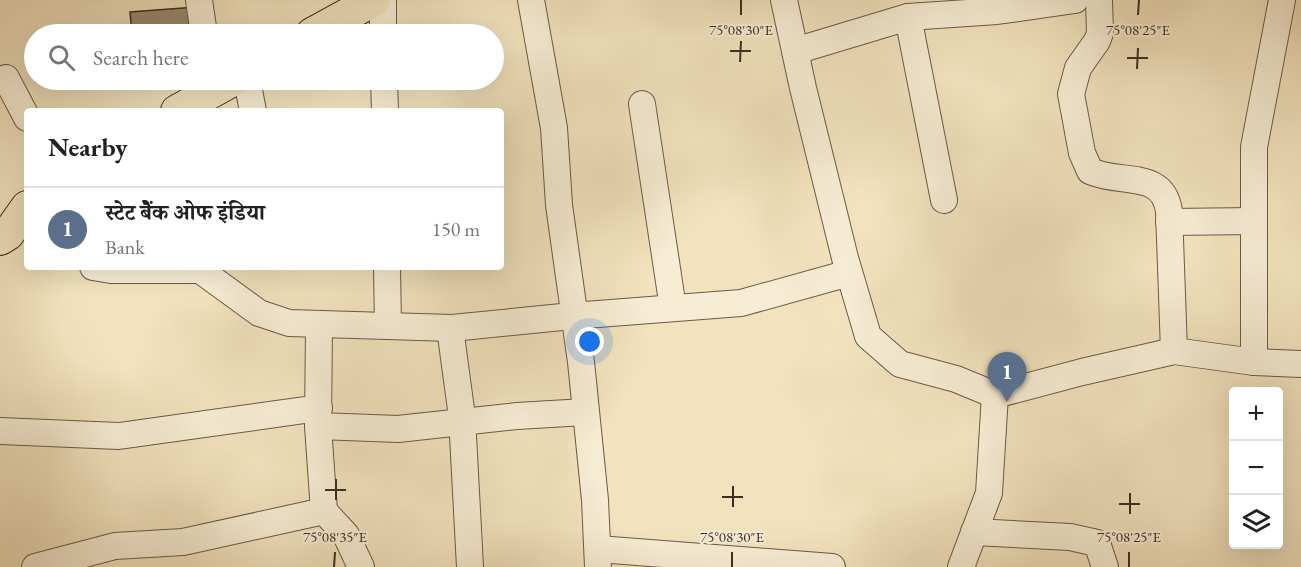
<!DOCTYPE html>
<html lang="en">
<head>
<meta charset="utf-8">
<style>
  body { margin:0; font-family:"EB Garamond","Noto Serif Devanagari",serif; background:#f2f2f2; color:#202124 }
  .controls { position:absolute; right:18px; bottom:18px; display:grid; overflow:hidden; border-radius:6px; box-shadow:0 6px 24px #0002 }
  .controls button { width:54px; height:54px; display:grid; place-items:center; padding:0; border:0; border-bottom:2px solid #e0e0e0; background:#fff; color:#202124; font:30px sans-serif }
  .you { position:absolute; left:590px; top:342px; width:21px; height:21px; margin:-15px; border:4px solid #fff; border-radius:50%; background:#1a73e8; box-shadow:0 0 0 9px #1a73e833 }
  .badge { display:grid; place-items:center; width:39px; height:39px; border-radius:50%; background:#2563eb; color:#fff; font-size:20px; font-weight:700 }
  .pin { position:absolute; translate:-50% -50px; filter:drop-shadow(0 2px 3px #0008) }
  .pin::after { content:''; position:absolute; top:32px; width:21px; height:18px; background:inherit; clip-path:polygon(0 0,100% 0,50% 100%) }
  .list { margin:0; padding:0; list-style:none }
  h2 { display:flex; justify-content:space-between; align-items:center; height:78px; margin:0; padding:0 24px; font-size:26px }
  h2 small { font-size:20px; font-weight:400; color:#757577 }
  .list li { display:grid; grid-template-columns:39px 1fr auto; gap:18px; align-items:center; box-sizing:border-box; height:84px; padding:0 24px; border-top:2px solid #e0e0e0 }
  .list b { display:block; font-size:22px; white-space:nowrap }
  .list p { margin:0; font-size:20px; white-space:nowrap; color:#757577 }
  .list em { font-size:20px; font-style:normal; color:#757577 }
  .icon { flex:none; width:33px; height:33px; fill:none; stroke:currentColor; stroke-width:2; stroke-linecap:round; stroke-linejoin:round }
  .map { position:relative; flex:none; width:1301px; height:567px; overflow:hidden }
  .search { position:absolute; background:#fff; box-shadow:0 6px 24px #0002; left:24px; top:24px; width:480px; height:66px; display:flex; align-items:center; gap:15px; box-sizing:border-box; padding:0 21px; border-radius:33px; color:#757577; font-size:22px }
  .panel { position:absolute; background:#fff; box-shadow:0 6px 24px #0002; left:24px; top:108px; width:480px; height:162px; border-radius:6px }
  .map>svg:first-child { display:block }
  .building { fill:#9b8c73; stroke:#3c2d22; stroke-width:1.5 }
  .lines { fill:none; stroke-linecap:round; stroke-linejoin:round }
  .minor-casing { stroke:#6a5a49; stroke-width:28 }
  .major-casing { stroke:#3c2d22; stroke-width:34 }
  .minor { stroke:#f7edd5; stroke-width:26 }
  .major { stroke:#f2e3be; stroke-width:32 }
  .ticks { fill:none; stroke:#3c2d22; stroke-width:2 }
  .ticks-label { font-size:15px; text-anchor:middle; fill:#3c2d22; stroke:#f7edd5; stroke-width:4.5; stroke-linejoin:round; paint-order:stroke }
</style>
</head>
<body>
<div class="map">
<svg width="1301" height="567" viewBox="0 0 1301 567">
  <rect width="100%" height="100%" fill="#f2e3be"/>
  <filter id="stains"><feTurbulence type="fractalNoise" baseFrequency=".00333" numOctaves="4"/><feColorMatrix values="0 0 0 0 .2 0 0 0 0 .09 0 0 0 0 .02 0 0 0 .5 -.17"/></filter>
  <radialGradient id="worn" r=".72"><stop offset=".6" stop-color="#630" stop-opacity="0"/><stop offset="1" stop-color="#630" stop-opacity=".3"/></radialGradient>
  <polygon class="building" points="196,7 198,34 132,34 130,12"/>
  <g class="lines">
    <g class="minor-casing">
      <g id="minor">
        <polyline points="199,0 204,34"/>
        <polyline points="383,0 383,34"/>
        <polyline points="531,0 554,128 559,205 581,362 595,500 598,567"/>
        <polyline points="784,0 803,88 845,258 868,336 900,364 956,379 995,395"/>
        <path d="M1099 0 1100 33 1097 41 1078 68 1071 94 1082 153 1090 171C1120 185 1163 169 1169 211L1174 351"/>
        <polyline points="908,17 944,200"/>
        <polyline points="795,51 908,17 997,11 1075,0"/>
        <polyline points="6,78 27,118"/>
        <polyline points="247,80 253,111"/>
        <polyline points="384,80 385,111"/>
        <polyline points="642,104 673,308"/>
        <polyline points="1169,222 1254,221"/>
        <polyline points="93,267 111,270 200,270 259,313 289,323 452,328 572,316 741,303 849,273"/>
        <polyline points="387,267 388,326"/>
        <polyline points="450,328 462,417 470,567"/>
        <polyline points="1254,362 1254,147 1282,0"/>
        <polyline points="318,426 398,429 517,416 585,412"/>
        <polyline points="0,431 119,436 319,408"/>
        <polyline points="324,511 346,535 361,567"/>
        <polyline points="974,532 1070,537 1097,543 1105,567"/>
        <polyline points="598,549 832,567"/>
        <polyline points="35,567 115,546 183,542 324,511 318,426 319,324"/>
        <polyline points="961,567 989,493 995,395 1082,372 1174,351 1254,362 1301,364"/>
      </g>
    </g>
    <g class="major-casing">
      <g id="major">
        <polyline points="312,34 374,0"/>
        <polyline points="177,111 233,80"/>
        <polyline points="0,239 8,234 27,207"/>
      </g>
    </g>
    <use href="#minor" class="minor"/>
    <use href="#major" class="major"/>
  </g>
  <path class="ticks" d="M741 15V0M1138 15 1139 0M730 51H751M1127 58H1148M740 62 741 41M1137 69 1138 48M325 490H346M722 497H743M336 500V479M1119 504H1140M733 507V486M1130 514V493M334 567 335 552M732 567V552M1129 567V552"/>
  <g class="ticks-label">
    <text x="741" y="35">75°08'30"E</text>
    <text x="1138" y="35">75°08'25"E</text>
    <text x="335" y="542">75°08'35"E</text>
    <text x="732" y="542">75°08'30"E</text>
    <text x="1129" y="542">75°08'25"E</text>
  </g>
  <rect width="100%" height="100%" filter="url(#stains)"/>
  <rect width="100%" height="100%" fill="url(#worn)"/>
</svg>
<div class="controls">
<button>+</button>
<button>−</button>
<button><svg class="icon" aria-label="layers" viewBox="0 0 24 24"><path d="M12 4l9 5-9 5-9-5zM3 14l9 5 9-5"/></svg></button>
</div>
<div class="you"></div>
<div class="pin badge" style="left:1007px;top:402px;background:#5c6f8a">1</div>
<div class="search"><svg class="icon" aria-label="search" viewBox="0 0 24 24"><circle cx="10" cy="10" r="6"/><path d="M15 15l6 6"/></svg>Search here</div>
<section class="panel">
<h2>Nearby<small></small></h2>
<ul class="list">
<li><span class="badge" style="background:#5c6f8a">1</span><div><b>स्टेट बेैंक ओफ इंडिया</b><p>Bank</p></div><em>150 m</em></li>
</ul>
</section>
</div>
</body>
</html>
